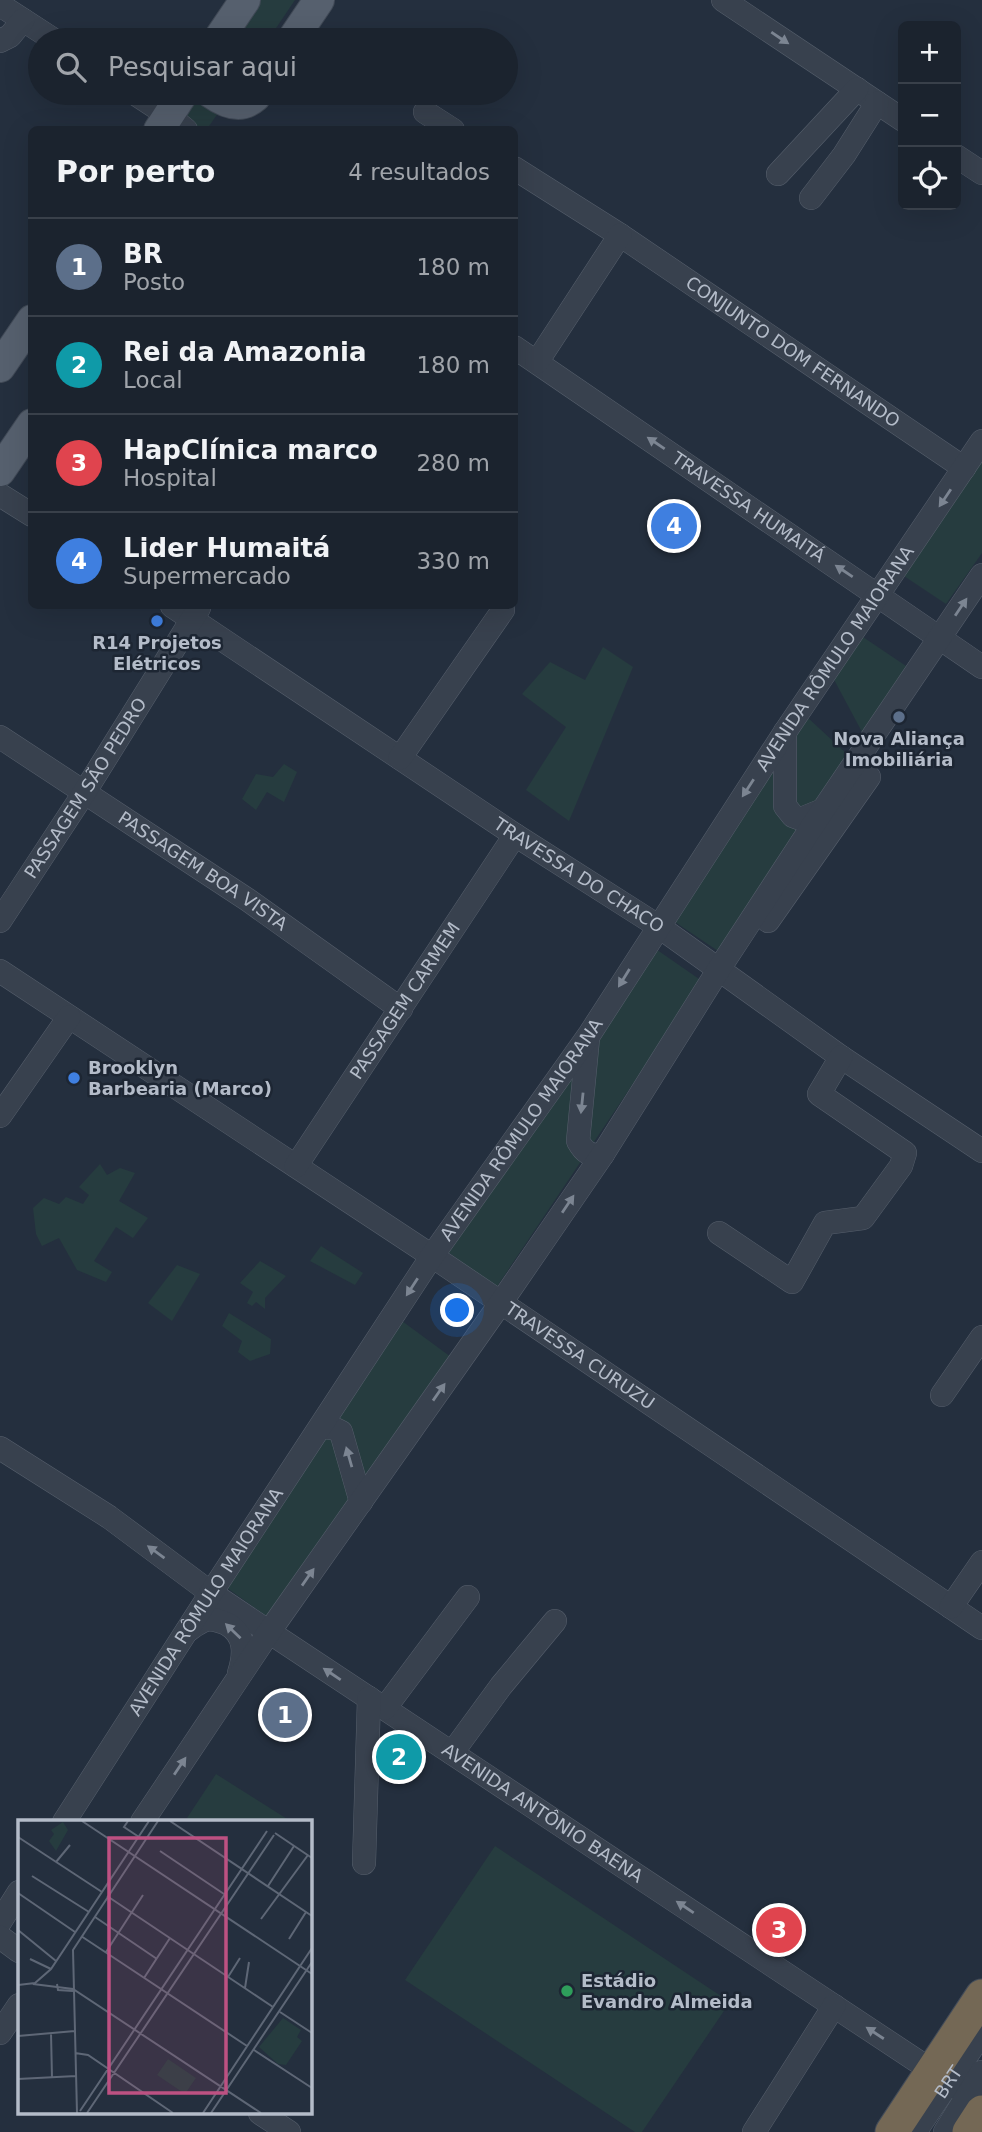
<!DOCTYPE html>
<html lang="pt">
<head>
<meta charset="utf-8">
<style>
  body { margin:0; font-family:"DejaVu Sans",sans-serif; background:#242b36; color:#f1f3f6 }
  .controls { position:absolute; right:21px; top:21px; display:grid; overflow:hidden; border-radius:10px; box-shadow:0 7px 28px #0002 }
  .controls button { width:63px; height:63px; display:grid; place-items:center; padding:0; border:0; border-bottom:2px solid #39404a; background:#1b232e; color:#f1f3f6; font:35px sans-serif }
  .you { position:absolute; left:458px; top:1311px; width:24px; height:24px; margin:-18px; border:5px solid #fff; border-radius:50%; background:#1a73e8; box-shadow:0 0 0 10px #1a73e833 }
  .badge { display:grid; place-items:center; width:46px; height:46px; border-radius:50%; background:#db2777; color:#fff; font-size:23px; font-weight:700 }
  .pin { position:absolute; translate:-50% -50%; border:4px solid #fff; box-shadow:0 2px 7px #0006 }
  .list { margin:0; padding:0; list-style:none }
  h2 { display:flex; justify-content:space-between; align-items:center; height:91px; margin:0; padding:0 28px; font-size:30px }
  h2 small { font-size:23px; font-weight:400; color:#a0a4aa }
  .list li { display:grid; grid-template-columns:46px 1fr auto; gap:21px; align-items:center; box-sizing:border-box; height:98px; padding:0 28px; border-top:2px solid #39404a }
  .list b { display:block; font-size:26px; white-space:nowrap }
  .list p { margin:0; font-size:23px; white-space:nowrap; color:#a0a4aa }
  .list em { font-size:23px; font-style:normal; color:#a0a4aa }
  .icon { flex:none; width:38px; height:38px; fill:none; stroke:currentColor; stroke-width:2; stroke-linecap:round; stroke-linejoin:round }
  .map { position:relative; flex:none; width:982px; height:2132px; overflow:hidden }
  .search { position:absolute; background:#1b232e; box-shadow:0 7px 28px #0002; left:28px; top:28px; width:490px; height:77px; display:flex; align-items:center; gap:18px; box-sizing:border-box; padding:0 24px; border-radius:38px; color:#a0a4aa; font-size:26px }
  .panel { position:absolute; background:#1b232e; box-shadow:0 7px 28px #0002; left:28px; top:126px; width:490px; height:483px; border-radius:10px }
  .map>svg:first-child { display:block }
  .green { fill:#263c3f }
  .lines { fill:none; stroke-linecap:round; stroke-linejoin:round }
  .minor-casing { stroke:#565f6c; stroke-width:24 }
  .major-casing { stroke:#414a57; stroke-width:32 }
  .highway-casing { stroke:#434c59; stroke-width:35 }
  .minor { stroke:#38414e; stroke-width:23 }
  .major { stroke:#56606e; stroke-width:30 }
  .highway { stroke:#746855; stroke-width:33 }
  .oneway { fill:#7c8592 }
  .shop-dot { fill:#3f7fe0; stroke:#1d2633; stroke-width:2.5 }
  .service-dot { fill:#5c6f8a; stroke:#1d2633; stroke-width:2.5 }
  .leisure-dot { fill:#2e9e5b; stroke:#1d2633; stroke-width:2.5 }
  .labels { text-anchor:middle; stroke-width:5; stroke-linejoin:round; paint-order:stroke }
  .street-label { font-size:18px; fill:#b4bcc9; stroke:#1d2633 }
  .poi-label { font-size:18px; font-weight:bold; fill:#b4bcc9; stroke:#1d2633 }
  .inset-road { fill:none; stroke:#5e6776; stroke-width:2 }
  .view { fill:#bd5182; fill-opacity:0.15; stroke:#bd5182; stroke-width:3.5 }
  .inset-edge { fill:none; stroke:#b4bcc9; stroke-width:3.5 }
</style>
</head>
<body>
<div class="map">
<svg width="982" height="2132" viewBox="0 0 982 2132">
  <rect width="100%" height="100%" fill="#242f3e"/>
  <g class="green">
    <polygon points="255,0 295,0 268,40 228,40"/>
    <polygon points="193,93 232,93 207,129 169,130"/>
    <polygon points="982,456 982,553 946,604 901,574"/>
    <polygon points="860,635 909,668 862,732 831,674"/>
    <polygon points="603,647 633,667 569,821 526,790 566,727 522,694 550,662 585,680"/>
    <polygon points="806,716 848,755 718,951 669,918"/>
    <polygon points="284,764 297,772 284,802 267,792 256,810 242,799 256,774 273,777"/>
    <polygon points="653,947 702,981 496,1288 444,1249"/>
    <polygon points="100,1164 107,1175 120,1168 135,1173 119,1201 148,1218 133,1238 116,1227 94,1261 112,1272 106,1282 77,1270 59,1238 42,1246 36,1234 33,1208 44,1198 59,1204 66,1197 83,1204 89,1195 79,1187"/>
    <polygon points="321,1246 363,1273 355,1285 310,1261"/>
    <polygon points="260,1261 286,1276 265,1298 265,1309 256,1302 252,1306 247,1303 253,1292 240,1283"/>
    <polygon points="177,1265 200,1274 172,1321 148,1303"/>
    <polygon points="229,1313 271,1339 270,1354 250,1361 238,1352 242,1341 222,1326"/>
    <polygon points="402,1321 451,1357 269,1618 223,1585"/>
    <polygon points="216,1774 292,1822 195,1822 187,1818"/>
    <polygon points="495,1846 730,2002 642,2132 635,2132 405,1980"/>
  </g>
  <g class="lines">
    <g class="minor-casing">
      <g id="minor">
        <polyline points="723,0 903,120"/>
        <polyline points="0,5 54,40"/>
        <polyline points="0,41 10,36 23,20"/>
        <polyline points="134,93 169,116 186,130"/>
        <polyline points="425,112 453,130"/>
        <polyline points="956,156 982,173"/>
        <path id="s1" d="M514 168 620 235 964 468"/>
        <polyline points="778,174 857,89"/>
        <polyline points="811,198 844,155 877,103"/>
        <path id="s2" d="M514 347 982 667"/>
        <polyline points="537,362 620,235"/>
        <polyline points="0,495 32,515"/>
        <path id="s3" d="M172 606 515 835 658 926 841 1057 982 1151"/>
        <polyline points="785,732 785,806 793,816 801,819 823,810"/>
        <path id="s4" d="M0 737 248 900 401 1009"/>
        <polyline points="400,758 503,610"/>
        <path id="s5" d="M0 921 84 793 199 608"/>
        <polyline points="768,921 869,777"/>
        <path id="s6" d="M0 971 432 1256 982 1628"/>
        <path d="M588 1038 578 1141C584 1152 590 1157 603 1154"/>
        <polyline points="0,1116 69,1017"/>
        <path id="s7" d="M296 1166 515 835"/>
        <polyline points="719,1233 792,1282 825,1223 863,1218 901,1166 905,1153 819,1094 841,1057"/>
        <polyline points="942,1395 982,1337"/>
        <polyline points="322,1427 333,1428 341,1432 361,1502"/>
        <path id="s8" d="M0 1448 109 1517 211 1593 269 1632 982 2104"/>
        <polyline points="951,1607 982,1562"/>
        <path d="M187 1631C193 1627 199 1622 206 1620 213 1618 220 1621 227 1624 246 1635 245 1654 239 1673"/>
        <polyline points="385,1708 468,1597"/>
        <polyline points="452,1753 501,1686 555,1621"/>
        <path id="s9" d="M64 1822 211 1593 432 1256 589 1035 785 732 982 441"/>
        <polyline points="142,1822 269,1632 500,1304 603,1154 719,969 823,810 982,575"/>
        <polyline points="364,1863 369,1698"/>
        <polyline points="0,1922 19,1892"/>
        <polyline points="0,1937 19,1951"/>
        <polyline points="0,2033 19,2005"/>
        <polyline points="260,2113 289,2132"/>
        <polyline points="754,2132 834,2006"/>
        <path id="s10" d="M915 2132 982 2033"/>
        <polyline points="945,2132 982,2072"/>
      </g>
    </g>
    <g class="major-casing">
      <g id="major">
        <polyline points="218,40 245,0"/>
        <polyline points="292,40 319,0"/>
        <path d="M211 93C225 103 240 110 255 97"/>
        <polyline points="159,130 183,93"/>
        <polyline points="0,367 32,320"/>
        <polyline points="0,471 32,424"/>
      </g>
    </g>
    <g class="highway-casing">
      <g id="highway">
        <polyline points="892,2132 982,1996"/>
        <polyline points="969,2132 982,2112"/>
      </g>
    </g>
    <use href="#minor" class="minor"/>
    <use href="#major" class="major"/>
    <use href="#highway" class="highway"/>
  </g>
  <defs><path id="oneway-solid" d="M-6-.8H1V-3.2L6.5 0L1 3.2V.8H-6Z" transform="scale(1.75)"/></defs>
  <g class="oneway">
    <use href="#oneway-solid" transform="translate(780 38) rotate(34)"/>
    <use href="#oneway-solid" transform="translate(656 443) rotate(-146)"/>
    <use href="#oneway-solid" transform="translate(945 498) rotate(124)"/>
    <use href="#oneway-solid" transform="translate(844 571) rotate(-146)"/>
    <use href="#oneway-solid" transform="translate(961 607) rotate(-56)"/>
    <use href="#oneway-solid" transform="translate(748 788) rotate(123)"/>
    <use href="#oneway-solid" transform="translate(624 978) rotate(122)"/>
    <use href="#oneway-solid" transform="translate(582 1103) rotate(96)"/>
    <use href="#oneway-solid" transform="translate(568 1204) rotate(-56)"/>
    <use href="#oneway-solid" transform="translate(412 1287) rotate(123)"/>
    <use href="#oneway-solid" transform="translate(439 1392) rotate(-55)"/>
    <use href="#oneway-solid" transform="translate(349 1457) rotate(-106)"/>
    <use href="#oneway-solid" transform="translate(156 1552) rotate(-144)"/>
    <use href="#oneway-solid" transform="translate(308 1577) rotate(-55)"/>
    <use href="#oneway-solid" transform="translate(233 1631) rotate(-136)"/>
    <use href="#oneway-solid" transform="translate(332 1674) rotate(-146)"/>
    <use href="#oneway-solid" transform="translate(180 1766) rotate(-56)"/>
    <use href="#oneway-solid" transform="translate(685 1907) rotate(-146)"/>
    <use href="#oneway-solid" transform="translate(875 2033) rotate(-147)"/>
  </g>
  <g class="shop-dot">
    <circle cx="157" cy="621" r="7"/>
    <circle cx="74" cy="1078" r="7"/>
  </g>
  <circle class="service-dot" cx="899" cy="717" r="7"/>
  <circle class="leisure-dot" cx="567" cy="1991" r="7"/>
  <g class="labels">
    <g class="street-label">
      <text dy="6" stroke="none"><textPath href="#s1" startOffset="334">CONJUNTO DOM FERNANDO</textPath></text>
      <text dy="6" stroke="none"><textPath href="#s2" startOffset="284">TRAVESSA HUMAITÁ</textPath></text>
      <text dy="6" stroke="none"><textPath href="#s9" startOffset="1396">AVENIDA RÔMULO MAIORANA</textPath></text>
      <text dy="6" stroke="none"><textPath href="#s5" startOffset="158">PASSAGEM SÃO PEDRO</textPath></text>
      <text dy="6" stroke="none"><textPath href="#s4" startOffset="243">PASSAGEM BOA VISTA</textPath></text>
      <text dy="6" stroke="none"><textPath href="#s3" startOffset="488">TRAVESSA DO CHACO</textPath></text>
      <text dy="6" stroke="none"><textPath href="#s7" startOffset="198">PASSAGEM CARMEM</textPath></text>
      <text dy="6" stroke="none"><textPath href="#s9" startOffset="830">AVENIDA RÔMULO MAIORANA</textPath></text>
      <text dy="6" stroke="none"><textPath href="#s6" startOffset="696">TRAVESSA CURUZU</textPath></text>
      <text dy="6" stroke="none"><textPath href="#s9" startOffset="262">AVENIDA RÔMULO MAIORANA</textPath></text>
      <text dy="6" stroke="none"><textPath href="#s8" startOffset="654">AVENIDA ANTÔNIO BAENA</textPath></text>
      <text dy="6" stroke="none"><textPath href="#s10" startOffset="60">BRT</textPath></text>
    </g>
    <g class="poi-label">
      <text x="157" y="649">R14 Projetos<tspan x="157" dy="21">Elétricos</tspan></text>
      <text x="899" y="745">Nova Aliança<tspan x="899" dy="21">Imobiliária</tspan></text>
      <text x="88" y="1074" text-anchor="start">Brooklyn<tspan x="88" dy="21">Barbearia (Marco)</tspan></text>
      <text x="581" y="1987" text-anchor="start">Estádio<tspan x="581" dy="21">Evandro Almeida</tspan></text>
    </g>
  </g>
  <g transform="translate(18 1820)">
    <rect width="294" height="294" fill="#242f3e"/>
    <path d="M45 2 50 10 38 31 31 21 36 14 33 10ZM265 198 283 210 279 217 284 221 268 245 260 244 241 227ZM150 239 178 258 167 274 139 255Z" fill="#263c3f"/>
    <path class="inset-road" d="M64 1 294 154M110 1 106 7 121 17M152 1 294 96M257 13 294 38M0 17 84 72M142 31 206 74M38 42 52 25M14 56 71 92M250 66 276 26M0 73 57 112M89 76 255 187M77 97 139 139M243 99 290 35M0 110 38 141M63 116 229 226M271 119 288 92M88 132 125 75M12 139 33 149M210 157 222 138M126 158 152 118M15 164 55 169 243 293M39 164 40 170 55 171M0 165 17 163 33 149 131 1M227 168 231 142M262 192 294 213M33 213 34 258M0 216 57 211M236 230 294 268M57 233 70 235 155 293M0 259 58 256M62 291 249 11M59 293 55 130 140 1M69 293 256 15M185 293 294 128M193 293 294 142"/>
    <path class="view" d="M91 18H208V273H91Z"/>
    <rect width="294" height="294" class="inset-edge"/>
  </g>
</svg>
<div class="controls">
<button>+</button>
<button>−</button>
<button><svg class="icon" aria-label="locate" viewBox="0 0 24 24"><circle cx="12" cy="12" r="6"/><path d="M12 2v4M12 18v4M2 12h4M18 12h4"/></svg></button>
</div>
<div class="you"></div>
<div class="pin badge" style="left:285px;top:1715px;background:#5c6f8a">1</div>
<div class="pin badge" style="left:399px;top:1757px;background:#0f9aa8">2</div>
<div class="pin badge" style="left:779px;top:1930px;background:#e0444e">3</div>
<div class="pin badge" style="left:674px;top:526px;background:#3f7fe0">4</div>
<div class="search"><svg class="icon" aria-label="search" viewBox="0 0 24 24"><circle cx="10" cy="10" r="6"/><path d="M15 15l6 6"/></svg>Pesquisar aqui</div>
<section class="panel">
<h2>Por perto<small>4 resultados</small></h2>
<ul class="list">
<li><span class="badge" style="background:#5c6f8a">1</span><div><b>BR</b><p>Posto</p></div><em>180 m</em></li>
<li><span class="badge" style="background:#0f9aa8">2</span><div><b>Rei da Amazonia</b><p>Local</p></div><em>180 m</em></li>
<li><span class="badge" style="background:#e0444e">3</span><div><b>HapClínica marco</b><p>Hospital</p></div><em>280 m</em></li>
<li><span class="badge" style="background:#3f7fe0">4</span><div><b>Lider Humaitá</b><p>Supermercado</p></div><em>330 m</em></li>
</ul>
</section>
</div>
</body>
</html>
